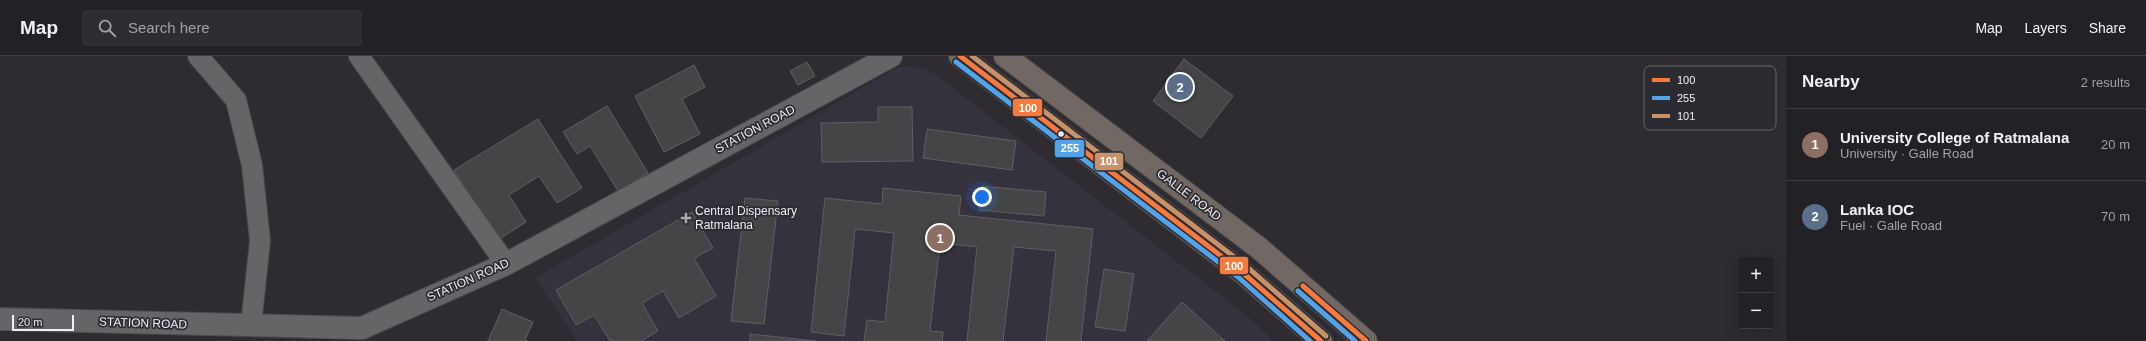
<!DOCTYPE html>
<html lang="en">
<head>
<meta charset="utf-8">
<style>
  body { margin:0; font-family:Helvetica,sans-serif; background:#2e2e32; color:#f1f3f6 }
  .controls { position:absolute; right:12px; bottom:12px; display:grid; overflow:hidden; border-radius:4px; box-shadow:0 4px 16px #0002 }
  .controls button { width:36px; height:36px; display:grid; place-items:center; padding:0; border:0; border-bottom:1px solid #3f3e42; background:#222125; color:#f1f3f6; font:20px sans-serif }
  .scale { position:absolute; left:12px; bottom:10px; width:62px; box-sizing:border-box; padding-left:4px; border:2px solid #efeef3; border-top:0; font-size:11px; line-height:14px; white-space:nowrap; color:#efeef3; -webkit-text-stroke:3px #2d2b32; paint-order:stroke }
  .you { position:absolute; left:982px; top:141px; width:14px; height:14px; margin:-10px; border:3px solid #fff; border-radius:50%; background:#1a73e8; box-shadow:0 0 0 6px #1a73e833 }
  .badge { display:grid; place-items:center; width:26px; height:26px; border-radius:50%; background:#abaaaf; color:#fff; font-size:13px; font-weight:700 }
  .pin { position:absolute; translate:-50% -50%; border:2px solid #fff; box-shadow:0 1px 4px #0006 }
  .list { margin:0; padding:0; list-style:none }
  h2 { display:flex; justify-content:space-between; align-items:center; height:52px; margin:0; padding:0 16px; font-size:17px }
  h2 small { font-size:13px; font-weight:400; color:#a2a3a7 }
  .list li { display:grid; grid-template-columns:26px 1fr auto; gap:12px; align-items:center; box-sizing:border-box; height:72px; padding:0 16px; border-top:1px solid #3f3e42 }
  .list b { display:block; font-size:15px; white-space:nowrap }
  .list p { margin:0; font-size:13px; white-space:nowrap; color:#a2a3a7 }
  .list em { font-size:13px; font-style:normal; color:#a2a3a7 }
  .icon { flex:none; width:22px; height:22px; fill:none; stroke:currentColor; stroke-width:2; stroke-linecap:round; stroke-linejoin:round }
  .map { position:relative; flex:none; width:1786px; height:285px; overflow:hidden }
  header { display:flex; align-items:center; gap:24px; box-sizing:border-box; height:56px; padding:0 20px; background:#222125; border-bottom:1px solid #3f3e42 }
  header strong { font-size:19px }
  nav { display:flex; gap:22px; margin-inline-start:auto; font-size:14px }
  .search { width:280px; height:36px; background:#2e2e32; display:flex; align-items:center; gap:10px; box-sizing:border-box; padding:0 14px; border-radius:4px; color:#a2a3a7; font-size:15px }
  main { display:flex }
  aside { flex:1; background:#222125 }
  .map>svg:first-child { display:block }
  .built { fill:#35313d }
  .building { fill:#454447; stroke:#605f62 }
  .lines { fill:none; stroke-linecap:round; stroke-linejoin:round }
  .street-casing { stroke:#4a494d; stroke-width:22 }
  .secondary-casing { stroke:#4a494d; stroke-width:24 }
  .highway-casing { stroke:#4a494d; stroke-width:24 }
  .street { stroke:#656568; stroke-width:20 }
  .secondary { stroke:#656568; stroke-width:22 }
  .highway { stroke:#716863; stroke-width:22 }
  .bus-1-casing { stroke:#2d2b32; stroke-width:8 }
  .bus-2-casing { stroke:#2d2b32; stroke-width:8 }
  .bus-3-casing { stroke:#2d2b32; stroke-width:8 }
  .bus-1 { stroke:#f6793e; stroke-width:5 }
  .bus-2 { stroke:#53a3e8; stroke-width:5 }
  .bus-3 { stroke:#c7916a; stroke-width:5 }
  .bus-dot { fill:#efeef3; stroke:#2d2b32; stroke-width:1.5 }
  .poi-dot { fill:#abaaaf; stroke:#2d2b32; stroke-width:1.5 }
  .labels { text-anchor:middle; stroke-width:3.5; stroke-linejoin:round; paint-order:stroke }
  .street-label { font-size:12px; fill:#efeef3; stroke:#2d2b32 }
  .poi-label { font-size:12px; fill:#efeef3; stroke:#2d2b32; text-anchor:start }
  .key { fill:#2d2b32; stroke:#67666c; stroke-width:1 }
  .key-label { font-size:11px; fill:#efeef3 }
  .line-badge { stroke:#2d2b32; stroke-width:1.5 }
  .badge-label { font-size:11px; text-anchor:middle; font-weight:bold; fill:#fff }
</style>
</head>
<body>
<header>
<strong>Map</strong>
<div class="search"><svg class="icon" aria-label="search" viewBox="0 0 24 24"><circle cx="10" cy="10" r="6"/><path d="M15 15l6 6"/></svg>Search here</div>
<nav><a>Map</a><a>Layers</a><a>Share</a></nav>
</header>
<main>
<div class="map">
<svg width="1786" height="285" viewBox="0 0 1786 285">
  <rect width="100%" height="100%" fill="#2e2c31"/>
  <polygon class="built" points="898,11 918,11 935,18 1250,262 1273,285 577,285 535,222"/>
  <g class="building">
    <polygon points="1184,3 1233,40 1201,82 1153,45"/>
    <polygon points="807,6 815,20 798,29 790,15"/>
    <polygon points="694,9 705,31 682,43 700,78 664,96 635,40"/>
    <polygon points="607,50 648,117 618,135 590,90 577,98 563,76"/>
    <polygon points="878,51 912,51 913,105 822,106 821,67 878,66"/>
    <polygon points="538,63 582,132 557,147 539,120 509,139 526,166 498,184 454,114"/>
    <polygon points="927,73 1016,85 1012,114 923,102"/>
    <polygon points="981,130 1046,136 1044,160 979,154"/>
    <polygon points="883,132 961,140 959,159 1093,173 1081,285 1046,285 1056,195 1014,191 1003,285 967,285 977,191 940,187 930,275 943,276 942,285 864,285 867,264 885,266 894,177 855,173 844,280 811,276 825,142 882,148"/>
    <polygon points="745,142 778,145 764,268 731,265"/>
    <polygon points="692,156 713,192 694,202 716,240 679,262 663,235 642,247 658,275 641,285 610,285 594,259 576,269 556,234"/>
    <polygon points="1104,213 1134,218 1125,275 1095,271"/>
    <polygon points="1182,246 1225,285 1147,285"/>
    <polygon points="502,253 533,266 525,284 528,285 488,285"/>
    <polygon points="750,278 816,285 750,285"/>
  </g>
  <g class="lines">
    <g class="street-casing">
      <g id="street">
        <polyline points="198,0 236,44 252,109 260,185 251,269"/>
        <polyline points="359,0 506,208"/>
      </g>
    </g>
    <g class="secondary-casing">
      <polyline id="secondary" points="0,263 362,272 506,208 891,0"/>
    </g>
    <g class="highway-casing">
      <g id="highway">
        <polyline points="960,0 1242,216 1321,285"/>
        <polyline points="1005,0 1259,192 1366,285"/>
      </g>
    </g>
    <use href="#street" class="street"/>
    <use href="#secondary" class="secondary"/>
    <use href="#highway" class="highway"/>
    <g class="bus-1-casing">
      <g id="bus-1">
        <polyline points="960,0 1242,216 1321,285"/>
        <polyline points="1303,230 1366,285"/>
      </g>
    </g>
    <g class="bus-2-casing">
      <g id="bus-2">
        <polyline points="956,6 1238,221 1310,285"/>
        <polyline points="1298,235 1355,285"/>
      </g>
    </g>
    <g class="bus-3-casing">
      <polyline id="bus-3" points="972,0 1246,210 1326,280"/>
    </g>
    <use href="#bus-1" class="bus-1"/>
    <use href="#bus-2" class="bus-2"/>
    <use href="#bus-3" class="bus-3"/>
  </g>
  <circle class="bus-dot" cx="1061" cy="78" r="3.5"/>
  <path class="poi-dot" d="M684 156h4v4h4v4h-4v4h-4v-4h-4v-4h4z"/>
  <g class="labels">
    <g class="street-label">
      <text transform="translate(755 73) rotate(-28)" y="4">STATION ROAD</text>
      <text transform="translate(1189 139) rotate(37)" y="4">GALLE ROAD</text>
      <text transform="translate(468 224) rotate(-24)" y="4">STATION ROAD</text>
      <text transform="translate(143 267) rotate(2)" y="4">STATION ROAD</text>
    </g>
    <g class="poi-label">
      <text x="695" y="159">Central Dispensary<tspan x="695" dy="14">Ratmalana</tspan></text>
    </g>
  </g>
  <rect x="1644" y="10" width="132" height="64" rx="6" class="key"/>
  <rect x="1652" y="22" width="18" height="4" fill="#f6793e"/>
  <rect x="1652" y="40" width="18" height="4" fill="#53a3e8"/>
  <rect x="1652" y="58" width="18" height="4" fill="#c7916a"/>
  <g class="key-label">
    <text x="1677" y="28">100</text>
    <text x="1677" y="46">255</text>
    <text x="1677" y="64">101</text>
  </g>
  <g class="line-badge">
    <rect x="1012" y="42" width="31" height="19" rx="4" fill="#f6793e"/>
    <rect x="1054" y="83" width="31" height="19" rx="4" fill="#53a3e8"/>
    <rect x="1094" y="96" width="30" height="19" rx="4" fill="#c7916a"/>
    <rect x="1219" y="200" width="30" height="19" rx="4" fill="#f6793e"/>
  </g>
  <g class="badge-label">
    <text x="1028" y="56">100</text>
    <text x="1070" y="96">255</text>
    <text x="1109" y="109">101</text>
    <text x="1234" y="214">100</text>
  </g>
</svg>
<div class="controls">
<button>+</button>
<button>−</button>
</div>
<div class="scale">20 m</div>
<div class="you"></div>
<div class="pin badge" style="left:940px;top:182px;background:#8d6e63">1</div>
<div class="pin badge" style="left:1180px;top:31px;background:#5c6f8a">2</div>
</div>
<aside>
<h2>Nearby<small>2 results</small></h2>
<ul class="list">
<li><span class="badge" style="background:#8d6e63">1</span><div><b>University College of Ratmalana</b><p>University · Galle Road</p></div><em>20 m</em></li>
<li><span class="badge" style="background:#5c6f8a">2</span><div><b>Lanka IOC</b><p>Fuel · Galle Road</p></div><em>70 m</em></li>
</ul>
</aside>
</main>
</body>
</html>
